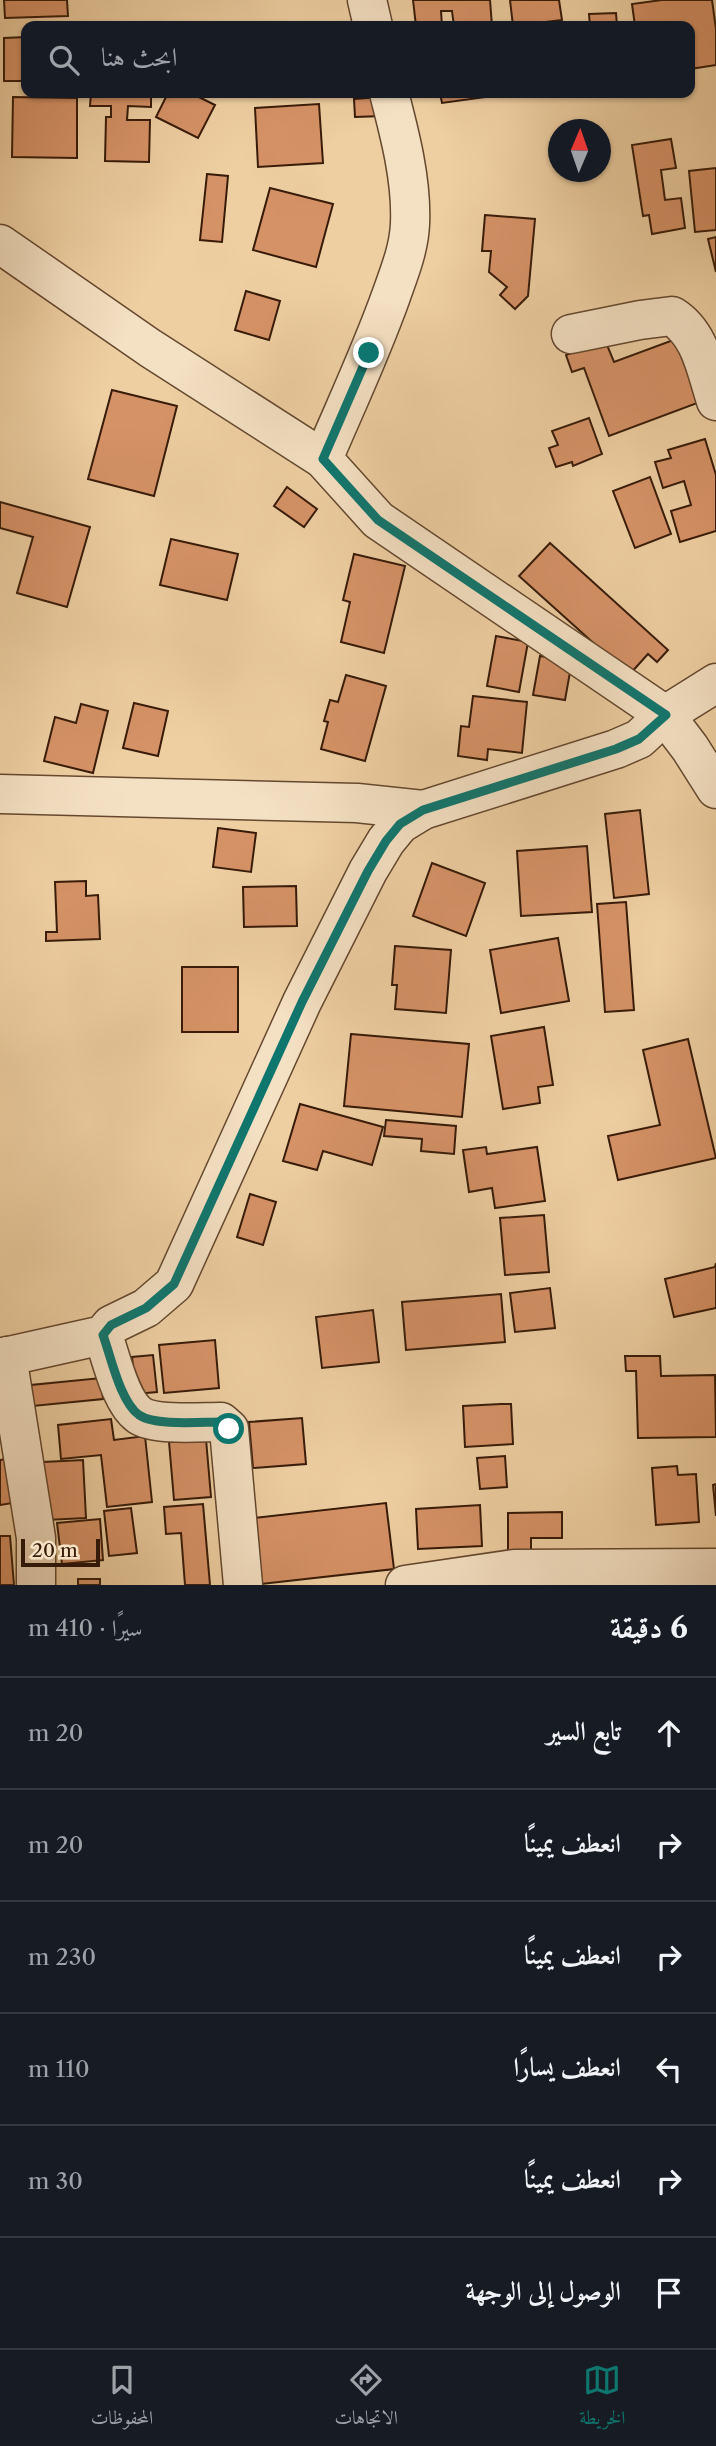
<!DOCTYPE html>
<html lang="ar">
<head>
<meta charset="utf-8">
<style>
  body { margin:0; font-family:"Libre Caslon Text",Amiri,serif; background:#20242c; color:#f1f3f6; direction:rtl }
  .compass { position:absolute; left:548px; top:119px; width:63px; height:63px; border-radius:50%; background:#171b24; box-shadow:0 2px 5px #0004; rotate:2deg }
  .scale { position:absolute; left:21px; bottom:18px; width:79px; box-sizing:border-box; padding-left:7px; border:4px solid #371b09; border-top:0; font-size:19px; line-height:24px; white-space:nowrap; color:#371b09; -webkit-text-stroke:5px #f4e0c3; paint-order:stroke }
  .stop { position:absolute; width:21px; height:21px; margin:-16px; border:5px solid #0f766e; border-radius:50%; background:#fff }
  .stop.end { background:#0f766e; border-color:#fff; box-shadow:0 2px 7px #0008 }
  .list { margin:0; padding:0; list-style:none }
  h2 { display:flex; justify-content:space-between; align-items:center; height:91px; margin:0; padding:0 28px; font-size:30px }
  h2 small { font-size:23px; font-weight:400; color:#9ea1a6 }
  .list li { display:grid; grid-template-columns:46px 1fr auto; gap:21px; align-items:center; box-sizing:border-box; height:112px; padding:0 28px; border-top:2px solid #363941 }
  .list b { display:block; font-size:26px; white-space:nowrap }
  .list em { font-size:23px; font-style:normal; color:#9ea1a6 }
  .icon { flex:none; width:38px; height:38px; fill:none; stroke:currentColor; stroke-width:2; stroke-linecap:round; stroke-linejoin:round }
  .map { position:relative; flex:none; width:716px; height:1585px; overflow:hidden; direction:ltr }
  .search { position:absolute; background:#171b24; box-shadow:0 2px 5px #0004; left:21px; right:21px; top:21px; height:77px; display:flex; align-items:center; gap:18px; box-sizing:border-box; padding:0 24px; border-radius:14px; color:#9ea1a6; font-size:26px }
  .sheet { height:763px; background:#171b24 }
  nav { display:flex; justify-content:space-around; align-items:center; box-sizing:border-box; height:98px; border-top:2px solid #363941; background:#171b24; font-size:19px; color:#9ea1a6 }
  nav a { display:grid; justify-items:center; gap:4px }
  nav .on { color:#0f766e }
  .map>svg:first-child { display:block }
  .building { fill:#d69267; stroke:#371b09; stroke-width:2 }
  .lines { fill:none; stroke-linecap:round; stroke-linejoin:round }
  .minor-casing { stroke:#65482f; stroke-width:41 }
  .minor { stroke:#f4e0c3; stroke-width:38 }
  .route { stroke:#0f766e; stroke-width:9 }
</style>
</head>
<body>
<div class="map">
<svg width="716" height="1585" viewBox="0 0 716 1585">
  <rect width="100%" height="100%" fill="#eecfa2"/>
  <filter id="stains"><feTurbulence type="fractalNoise" baseFrequency=".00286" numOctaves="4"/><feColorMatrix values="0 0 0 0 .2 0 0 0 0 .09 0 0 0 0 .02 0 0 0 .5 -.17"/></filter>
  <radialGradient id="worn" r=".72"><stop offset=".6" stop-color="#630" stop-opacity="0"/><stop offset="1" stop-color="#630" stop-opacity=".3"/></radialGradient>
  <g class="building">
    <polygon points="4,0 67,0 68,16 5,18"/>
    <polygon points="413,0 490,0 492,26 454,26 452,11 441,11 442,26 416,26"/>
    <polygon points="510,0 559,0 562,20 513,26"/>
    <polygon points="662,0 712,0 716,29 716,65 690,69 690,26 635,26 632,4"/>
    <polygon points="616,13 617,26 590,26 589,14"/>
    <polygon points="26,37 26,81 4,81 4,38"/>
    <polygon points="91,93 151,93 151,107 128,106 127,120 150,120 149,162 105,161 106,117 111,117 111,106 90,106"/>
    <polygon points="168,93 191,93 215,105 198,138 156,117"/>
    <polygon points="440,93 501,93 501,95 442,103"/>
    <polygon points="13,97 77,98 77,158 12,157"/>
    <polygon points="381,97 383,116 355,117 354,99"/>
    <polygon points="319,104 323,163 258,167 255,108"/>
    <polygon points="671,139 676,168 661,170 665,200 681,198 685,228 652,234 649,215 643,216 632,145"/>
    <polygon points="716,168 716,230 695,232 689,171"/>
    <polygon points="207,174 228,176 222,242 200,240"/>
    <polygon points="270,188 333,204 316,267 253,250"/>
    <polygon points="485,215 535,219 528,296 515,309 500,295 507,287 489,272 491,251 482,251"/>
    <polygon points="716,237 716,272 708,239"/>
    <polygon points="246,291 280,301 269,340 235,330"/>
    <polygon points="676,339 700,402 609,436 584,368 572,372 566,355 605,340 614,362"/>
    <polygon points="112,390 177,406 154,496 88,479"/>
    <polygon points="589,418 602,454 573,466 572,462 556,467 549,448 558,445 552,431"/>
    <polygon points="705,439 716,475 716,531 680,542 671,511 691,505 684,481 663,488 655,462 671,458 668,450"/>
    <polygon points="650,477 671,534 635,548 613,491"/>
    <polygon points="287,487 317,509 304,527 274,506"/>
    <polygon points="0,502 90,527 67,607 17,593 33,537 0,528"/>
    <polygon points="171,539 238,554 227,600 160,585"/>
    <polygon points="550,543 668,650 657,662 648,654 629,675 519,576"/>
    <polygon points="354,554 405,566 384,653 341,642 350,602 343,600"/>
    <polygon points="496,636 528,642 519,692 487,686"/>
    <polygon points="540,656 572,661 565,700 533,695"/>
    <polygon points="346,675 386,686 365,761 321,749 328,722 324,721 330,700 338,702"/>
    <polygon points="473,696 527,702 522,753 488,749 487,760 458,756 461,726 469,727"/>
    <polygon points="134,703 168,711 158,756 123,748"/>
    <polygon points="81,704 108,711 93,773 44,761 55,717 76,723"/>
    <polygon points="640,810 649,894 614,898 605,814"/>
    <polygon points="218,828 256,833 251,872 213,867"/>
    <polygon points="587,846 592,912 521,916 517,851"/>
    <polygon points="432,863 485,883 466,936 413,916"/>
    <polygon points="86,881 86,896 98,895 100,939 46,941 46,932 57,932 55,882"/>
    <polygon points="296,886 297,926 244,927 243,887"/>
    <polygon points="626,902 634,1010 605,1012 597,904"/>
    <polygon points="558,938 569,1001 501,1013 490,950"/>
    <polygon points="395,946 451,950 446,1013 395,1009 397,985 392,985"/>
    <rect x="182" y="967" width="56" height="65"/>
    <polygon points="544,1027 553,1085 538,1087 540,1103 503,1109 491,1036"/>
    <polygon points="351,1034 469,1044 462,1117 344,1106"/>
    <polygon points="688,1039 716,1158 618,1180 608,1136 660,1125 643,1050"/>
    <polygon points="300,1104 383,1127 372,1165 323,1151 317,1170 283,1161"/>
    <polygon points="386,1120 456,1126 454,1154 421,1151 422,1139 384,1136"/>
    <polygon points="486,1147 487,1154 537,1147 545,1201 495,1208 492,1188 469,1192 463,1150"/>
    <polygon points="250,1194 276,1202 263,1245 237,1237"/>
    <polygon points="544,1215 549,1272 505,1275 500,1218"/>
    <polygon points="716,1263 716,1308 674,1317 665,1279 715,1267"/>
    <polygon points="550,1288 555,1328 515,1332 510,1293"/>
    <polygon points="501,1294 505,1342 406,1350 402,1302"/>
    <polygon points="373,1310 379,1362 322,1368 316,1317"/>
    <polygon points="215,1340 219,1388 164,1393 159,1345"/>
    <polygon points="153,1355 157,1392 136,1394 132,1357"/>
    <polygon points="625,1356 660,1356 661,1376 715,1375 716,1437 638,1438 636,1371 626,1371"/>
    <polygon points="101,1378 103,1399 33,1406 31,1385"/>
    <polygon points="501,1404 511,1404 513,1444 465,1447 463,1406"/>
    <polygon points="302,1418 306,1464 253,1468 249,1422"/>
    <polygon points="111,1419 114,1440 145,1436 152,1502 107,1507 101,1455 61,1459 58,1425"/>
    <polygon points="206,1439 211,1497 174,1500 169,1442"/>
    <polygon points="505,1456 507,1487 480,1489 477,1458"/>
    <polygon points="13,1458 19,1502 0,1505 0,1460"/>
    <polygon points="83,1460 86,1518 46,1520 43,1462"/>
    <polygon points="677,1466 678,1475 696,1474 699,1522 656,1525 652,1468"/>
    <polygon points="716,1484 716,1516 713,1485"/>
    <polygon points="386,1503 394,1569 261,1584 253,1518"/>
    <polygon points="203,1504 210,1585 185,1585 181,1533 166,1534 164,1507"/>
    <polygon points="480,1505 482,1546 418,1549 416,1509"/>
    <polygon points="131,1508 137,1553 109,1556 104,1511"/>
    <polygon points="562,1512 562,1538 531,1538 531,1550 508,1550 508,1513"/>
    <polygon points="100,1519 103,1560 62,1564 57,1523"/>
    <polygon points="0,1536 10,1536 14,1585 0,1585"/>
    <rect x="78" y="1579" width="22" height="6"/>
  </g>
  <g class="lines">
    <g class="minor-casing">
      <g id="minor">
        <polyline points="367,0 373,26"/>
        <polyline points="0,244 150,348 323,459 378,520 665,715 690,748 716,789"/>
        <path d="M571 334 640 320 672 316C701 334 706 371 716 401"/>
        <path d="M323 459C346 405 371 352 391 296 399 273 409 249 410 224 412 181 400 135 389 93"/>
        <polyline points="0,794 357,803 423,810"/>
        <path d="M103 1335C111 1357 120 1401 139 1415 155 1426 200 1422 221 1422L229 1429 243 1585"/>
        <polyline points="7,1356 36,1538 36,1585"/>
        <polyline points="0,1358 103,1335 111,1325 146,1308 174,1284 302,1002 368,871 386,841 400,824 423,810 616,749 639,739 665,715 716,683"/>
        <polyline points="405,1585 514,1569 716,1568"/>
      </g>
    </g>
    <use href="#minor" class="minor"/>
  </g>
  <g class="lines">
    <path class="route" d="M229 1429 221 1422C200 1422 155 1426 139 1415 120 1401 111 1357 103 1335L111 1325 146 1308 174 1284 302 1002 368 871 386 841 400 824 423 810 616 749 639 739 666 715 378 520 323 459 369 353"/>
  </g>
  <rect width="100%" height="100%" filter="url(#stains)"/>
  <rect width="100%" height="100%" fill="url(#worn)"/>
</svg>
<svg class="compass" viewBox="-18 -18 36 36"><path d="M0-13l5 13h-10z" fill="#e53935"/><path d="M0 13l5-13h-10z" fill="#9ea1a6"/></svg>
<div class="scale">20 m</div>
<div class="stop" style="left:229px;top:1429px"></div>
<div class="stop end" style="left:369px;top:353px"></div>
<div class="search"><svg class="icon" aria-label="search" viewBox="0 0 24 24"><circle cx="10" cy="10" r="6"/><path d="M15 15l6 6"/></svg>ابحث هنا</div>
</div>
<section class="sheet">
<h2>6 دقيقة<small>سيرًا · 410 m</small></h2>
<ul class="list">
<li><svg class="icon" aria-label="ahead" viewBox="0 0 24 24"><path d="M12 20V5M6 11l6-6 6 6"/></svg><div><b>تابع السير</b></div><em>20 m</em></li>
<li><svg class="icon" aria-label="right" viewBox="0 0 24 24"><path d="M7 20v-9h11M14 6l5 5-5 5"/></svg><div><b>انعطف يمينًا</b></div><em>20 m</em></li>
<li><svg class="icon" aria-label="right" viewBox="0 0 24 24"><path d="M7 20v-9h11M14 6l5 5-5 5"/></svg><div><b>انعطف يمينًا</b></div><em>230 m</em></li>
<li><svg class="icon" aria-label="left" viewBox="0 0 24 24"><path d="M17 20v-9H6M10 6l-5 5 5 5"/></svg><div><b>انعطف يسارًا</b></div><em>110 m</em></li>
<li><svg class="icon" aria-label="right" viewBox="0 0 24 24"><path d="M7 20v-9h11M14 6l5 5-5 5"/></svg><div><b>انعطف يمينًا</b></div><em>30 m</em></li>
<li><svg class="icon" aria-label="arrive" viewBox="0 0 24 24"><path d="M6 21V4h12l-3 4 3 4H6"/></svg><div><b>الوصول إلى الوجهة</b></div></li>
</ul>
</section>
<nav>
<a class="on"><svg class="icon" aria-label="map" viewBox="0 0 24 24"><path d="M3 6l6-2 6 2 6-2v14l-6 2-6-2-6 2zM9 4v14M15 6v14"/></svg>الخريطة</a>
<a><svg class="icon" aria-label="directions" viewBox="0 0 24 24"><path d="M12 3l9 9-9 9-9-9zM9 14v-3h6M13 9l2 2-2 2"/></svg>الاتجاهات</a>
<a><svg class="icon" aria-label="saved" viewBox="0 0 24 24"><path d="M7 4h10v16l-5-4-5 4z"/></svg>المحفوظات</a>
</nav>
</body>
</html>
